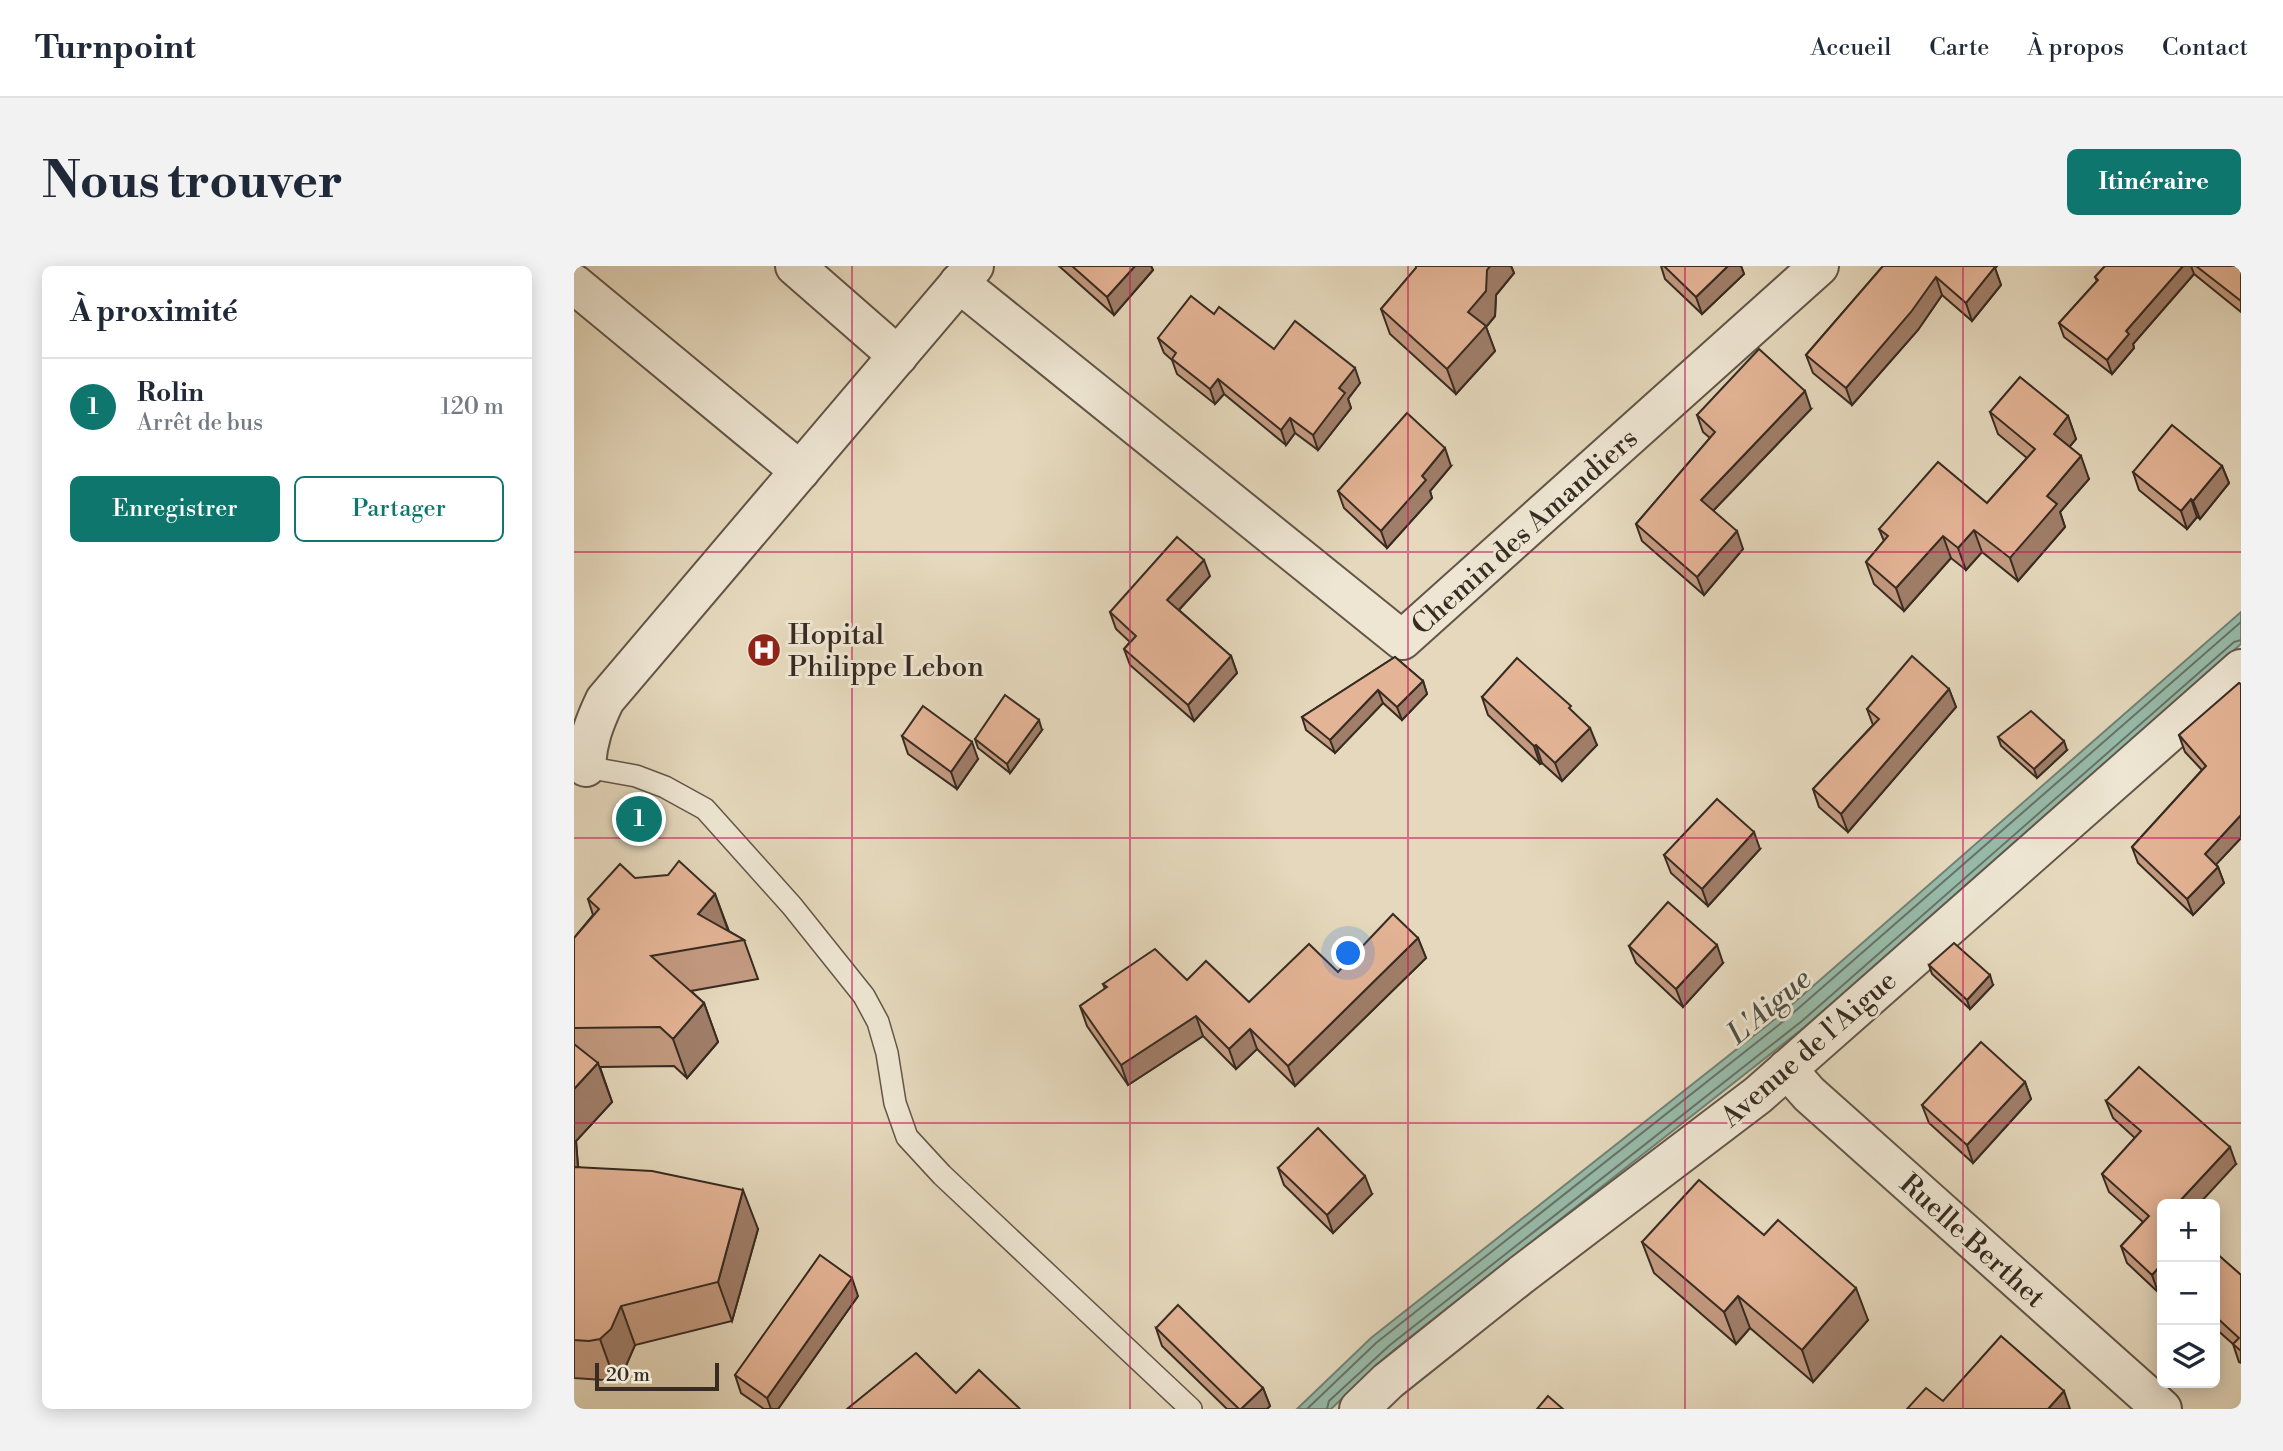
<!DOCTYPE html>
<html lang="fr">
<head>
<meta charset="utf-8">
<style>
  body { margin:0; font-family:"Libre Bodoni",serif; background:#f2f2f3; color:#1f2937 }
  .controls { position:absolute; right:21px; bottom:21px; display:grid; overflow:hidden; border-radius:10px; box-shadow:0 4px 18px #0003 }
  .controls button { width:63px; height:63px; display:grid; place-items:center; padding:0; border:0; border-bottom:2px solid #e0e1e3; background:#fff; color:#1f2937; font:35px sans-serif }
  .scale { position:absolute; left:21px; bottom:18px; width:124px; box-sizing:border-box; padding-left:7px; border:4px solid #372b22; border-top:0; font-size:19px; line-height:24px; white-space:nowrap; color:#372b22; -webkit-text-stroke:5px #eee6d3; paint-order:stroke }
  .you { position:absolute; left:775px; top:688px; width:24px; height:24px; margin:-18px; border:5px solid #fff; border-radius:50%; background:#1a73e8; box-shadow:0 0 0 10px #1a73e833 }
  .badge { display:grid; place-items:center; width:46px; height:46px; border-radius:50%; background:#0f766e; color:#fff; font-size:23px; font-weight:700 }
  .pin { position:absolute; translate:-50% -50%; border:4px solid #fff; box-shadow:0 2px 7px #0006 }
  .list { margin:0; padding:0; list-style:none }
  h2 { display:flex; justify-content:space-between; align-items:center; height:91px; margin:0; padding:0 28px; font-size:30px }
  h2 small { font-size:23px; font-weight:400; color:#747a83 }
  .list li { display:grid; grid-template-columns:46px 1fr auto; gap:21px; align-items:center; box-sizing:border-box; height:98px; padding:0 28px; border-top:2px solid #e0e1e3 }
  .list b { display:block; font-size:26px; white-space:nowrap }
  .list p { margin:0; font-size:23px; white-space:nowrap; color:#747a83 }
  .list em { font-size:23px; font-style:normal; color:#747a83 }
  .actions { display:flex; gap:14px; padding:21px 28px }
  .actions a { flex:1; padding:16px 0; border:2px solid #0f766e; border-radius:10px; text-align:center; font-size:24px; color:#0f766e }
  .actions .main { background:#0f766e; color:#fff }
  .icon { flex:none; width:38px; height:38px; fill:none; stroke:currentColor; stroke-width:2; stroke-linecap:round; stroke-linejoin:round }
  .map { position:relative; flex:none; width:1667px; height:1143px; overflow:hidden; border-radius:10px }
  header { display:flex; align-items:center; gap:42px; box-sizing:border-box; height:98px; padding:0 35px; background:#fff; border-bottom:2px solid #e0e1e3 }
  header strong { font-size:33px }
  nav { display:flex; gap:38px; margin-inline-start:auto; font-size:24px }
  .intro { display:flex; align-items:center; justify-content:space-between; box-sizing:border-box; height:168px; padding:0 42px }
  h1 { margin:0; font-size:49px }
  .button { padding:18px 32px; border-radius:10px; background:#0f766e; color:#fff; font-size:24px; font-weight:700 }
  main { display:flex; gap:42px; padding:0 42px }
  aside { flex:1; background:#fff; border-radius:10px; box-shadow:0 4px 18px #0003 }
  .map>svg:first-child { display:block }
  .water { fill:#97bbaa; stroke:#718174; stroke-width:2 }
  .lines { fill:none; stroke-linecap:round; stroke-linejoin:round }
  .shore { stroke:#677366; stroke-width:2 }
  .service-casing { stroke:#625648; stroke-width:24 }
  .minor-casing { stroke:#625648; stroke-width:42 }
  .service { stroke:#eee6d3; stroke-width:21 }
  .minor { stroke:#eee6d3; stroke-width:38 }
  .wall { fill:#c49b81; stroke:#372b22; stroke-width:2 }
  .shaded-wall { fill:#a07e69; stroke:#372b22; stroke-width:2 }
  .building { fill:#e4b496; stroke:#372b22; stroke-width:2 }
  .grid { fill:none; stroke:#c2185b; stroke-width:2; stroke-opacity:0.55 }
  .labels { text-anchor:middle; stroke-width:6; stroke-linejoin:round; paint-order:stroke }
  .street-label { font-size:28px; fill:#372b22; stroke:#eee6d3 }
  .poi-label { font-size:28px; fill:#372b22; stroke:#eee6d3; text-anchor:start }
  .water-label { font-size:30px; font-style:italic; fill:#4f4f44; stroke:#eee6d3 }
</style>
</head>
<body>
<header>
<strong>Turnpoint</strong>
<nav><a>Accueil</a><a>Carte</a><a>À propos</a><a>Contact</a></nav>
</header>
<div class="intro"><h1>Nous trouver</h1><a class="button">Itinéraire</a></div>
<main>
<aside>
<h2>À proximité<small></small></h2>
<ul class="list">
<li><span class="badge">1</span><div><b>Rolin</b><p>Arrêt de bus</p></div><em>120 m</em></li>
</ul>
<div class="actions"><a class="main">Enregistrer</a><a>Partager</a></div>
</aside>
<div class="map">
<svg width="1667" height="1143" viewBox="0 0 1667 1143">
  <rect width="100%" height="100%" fill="#e5d8bc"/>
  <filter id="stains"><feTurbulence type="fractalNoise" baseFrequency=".00286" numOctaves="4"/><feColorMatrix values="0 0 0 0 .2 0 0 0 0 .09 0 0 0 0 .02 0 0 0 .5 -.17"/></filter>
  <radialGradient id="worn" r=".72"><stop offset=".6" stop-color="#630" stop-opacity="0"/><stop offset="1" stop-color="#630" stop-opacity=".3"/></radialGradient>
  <polygon class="water" points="1667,346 1667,378 1232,760 820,1084 757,1143 723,1143 797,1072 1206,749"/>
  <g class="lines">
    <g class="shore">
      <polyline points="733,1143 802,1077 1211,754 1667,356"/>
      <polyline points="753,1143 755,1135 816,1079 1228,755 1660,376 1667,374"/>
    </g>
    <g class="service-casing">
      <polyline id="service" points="12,501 62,510 91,521 131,543 218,640 290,730 304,756 313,787 321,837 333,871 368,909 617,1143"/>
    </g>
    <g class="minor-casing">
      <g id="minor">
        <polyline points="221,0 324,90"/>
        <polyline points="385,17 828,374 1245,0"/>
        <polyline points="0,18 226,205"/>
        <path d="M12 501C13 476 20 457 31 434L400 0"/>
        <polyline points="1213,803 1235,828 1588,1143"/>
        <polyline points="785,1143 814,1115 947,1009 1184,829 1667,403"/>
      </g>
    </g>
    <use href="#service" class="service"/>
    <use href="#minor" class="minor"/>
  </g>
  <g class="wall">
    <polygon points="485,0 577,0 579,4 540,49"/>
    <polygon points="842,0 937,0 940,7 922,29 921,50 912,61 921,85 882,128 816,68 807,43 842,2"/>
    <polygon points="1087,0 1167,0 1170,8 1128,48 1091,13"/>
    <polygon points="1309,0 1423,0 1421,2 1427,19 1398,55 1368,29 1344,64 1278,139 1239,107 1232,89"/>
    <polygon points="1531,0 1667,0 1667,46 1620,8 1559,78 1560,82 1538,108 1490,71 1485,57 1523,15 1521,11"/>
    <polygon points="640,48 700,83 786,117 774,133 777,142 744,184 721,167 712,179 650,128 641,138 603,108 598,94 590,87 584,72"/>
    <polygon points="1237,143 1139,245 1169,283 1130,329 1068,275 1062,258 1136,172 1129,166 1123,149"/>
    <polygon points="1416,146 1494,150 1502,173 1495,181 1515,213 1486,246 1491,261 1444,315 1408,286 1392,304 1377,292 1330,345 1300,318 1292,296 1310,275 1305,263 1413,237 1453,192 1424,168"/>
    <polygon points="877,200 856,225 858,232 813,282 770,242 764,225"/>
    <polygon points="1648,200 1655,217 1626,253 1623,251 1613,263 1565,224 1559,206"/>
    <polygon points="636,310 605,344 657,390 663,407 620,455 556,399 550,383 556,376 542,363 536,346"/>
    <polygon points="821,391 849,415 853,428 828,454 809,437 761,487 732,464 728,451"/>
    <polygon points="1667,418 1667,572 1642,598 1644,601 1650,617 1619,649 1564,597 1558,581 1628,504 1611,486 1605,469"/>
    <polygon points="1375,423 1382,441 1274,566 1245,541 1239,523 1299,459 1293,443"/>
    <polygon points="908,431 999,446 1023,479 988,515 968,497 966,498 914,449"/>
    <polygon points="468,464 436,507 404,482 401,473"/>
    <polygon points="328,470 404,493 383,523 334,488"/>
    <polygon points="1424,471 1493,484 1463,512 1427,480"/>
    <polygon points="1186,583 1134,640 1097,607 1090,589"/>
    <polygon points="61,612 141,628 155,665 170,674 184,713 117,725 130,737 144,776 113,812 100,800 26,801 38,836 2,875 4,901 184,963 158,1055 61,1079 51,1102 40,1112 29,1114 0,1112 0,672 19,649 14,633"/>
    <polygon points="844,672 852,692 721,820 683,783 662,803 629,770 554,819 513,760 506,740 531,723 529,718 613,714 675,736 764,706"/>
    <polygon points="1055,680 1149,697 1109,741 1062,697"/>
    <polygon points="1355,699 1419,719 1396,743 1358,708"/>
    <polygon points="1451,816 1457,833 1399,897 1355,857 1348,839"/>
    <polygon points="1532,835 1662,898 1588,938 1588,1022 1584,1026 1553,997 1547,980 1569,956 1535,926 1528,908 1561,872 1539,852"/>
    <polygon points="704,902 798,928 759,967 710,919"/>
    <polygon points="1190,969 1294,1054 1239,1116 1176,1062 1162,1078 1080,1007 1068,976"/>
    <polygon points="1641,982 1643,984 1645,990 1667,1009 1667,1097 1665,1096 1659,1078 1641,1062"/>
    <polygon points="284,1030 204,1143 190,1143 167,1127 161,1109"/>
    <polygon points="582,1062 689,1122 696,1140 693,1143 653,1143 588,1080"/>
  </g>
  <g class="shaded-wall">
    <polygon points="561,0 577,0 579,4 540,49 533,31"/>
    <polygon points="916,0 937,0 940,7 922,29 921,50 912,61 921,85 882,128 873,103 894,46 913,4"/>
    <polygon points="1154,0 1167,0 1170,8 1128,48 1122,31"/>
    <polygon points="1412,0 1423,0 1421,2 1427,19 1398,55 1392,37"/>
    <polygon points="1609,0 1617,0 1620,8 1559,78 1560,82 1538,108 1533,94 1552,65"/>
    <polygon points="1362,11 1368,29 1344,64 1278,139 1272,122"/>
    <polygon points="781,102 786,117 774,133 777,142 744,184 739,169 765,122"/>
    <polygon points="644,113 650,128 641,138 636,123"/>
    <polygon points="1231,125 1237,143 1133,251 1127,234"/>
    <polygon points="1494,150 1502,173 1488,190 1480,168"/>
    <polygon points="716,152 721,167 712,179 707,164"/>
    <polygon points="871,182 877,200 856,225 858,232 813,282 807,265 848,210"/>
    <polygon points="1507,190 1515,213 1486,246 1491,261 1444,315 1436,292 1473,230"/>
    <polygon points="1648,200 1655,217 1626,253 1619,235"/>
    <polygon points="1617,233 1623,251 1613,263 1607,245"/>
    <polygon points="1400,264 1408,286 1392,304 1384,282"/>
    <polygon points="1163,265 1169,283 1130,329 1123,311"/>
    <polygon points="1369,270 1377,292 1330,345 1322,322"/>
    <polygon points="630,294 636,310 599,350 593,334"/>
    <polygon points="657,390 663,407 620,455 614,439"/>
    <polygon points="849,415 853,428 828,454 823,441"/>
    <polygon points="1375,423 1382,441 1274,566 1267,548"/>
    <polygon points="804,424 809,437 761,487 756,474"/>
    <polygon points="465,454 468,464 436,507 433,498"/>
    <polygon points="1016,462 1023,479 988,515 981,497"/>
    <polygon points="1490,475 1493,484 1463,512 1460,503"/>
    <polygon points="398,476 404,493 383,523 377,506"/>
    <polygon points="962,479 968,497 966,498 960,480"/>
    <polygon points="1667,549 1667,572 1637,604 1631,588"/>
    <polygon points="1180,566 1186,583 1134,640 1128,623"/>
    <polygon points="1644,601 1650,617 1619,649 1613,633"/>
    <polygon points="141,628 155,667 124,648"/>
    <polygon points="844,672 852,692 721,820 714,800"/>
    <polygon points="1143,679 1149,697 1109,741 1102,723"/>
    <polygon points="1416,709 1419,719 1396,743 1393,734"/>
    <polygon points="130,737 144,776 113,812 99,773"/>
    <polygon points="622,750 629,770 554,819 547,799"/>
    <polygon points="676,763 683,783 662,803 655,783"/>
    <polygon points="24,797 38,836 2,875 7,939 0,921 0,823"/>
    <polygon points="1451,816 1457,833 1399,897 1393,879"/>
    <polygon points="1656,881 1662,898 1625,938 1603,938"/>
    <polygon points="791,910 798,928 759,967 753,949"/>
    <polygon points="169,924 184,963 158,1055 144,1016"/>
    <polygon points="1586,1000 1588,1008 1588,1022 1584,1026 1578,1009"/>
    <polygon points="278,1012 284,1030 204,1143 197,1143 193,1132"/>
    <polygon points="1282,1022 1294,1054 1239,1116 1228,1084"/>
    <polygon points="1164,1030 1176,1062 1162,1078 1150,1046"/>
    <polygon points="47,1040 61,1079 51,1102 40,1112 26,1073"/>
    <polygon points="689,1122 696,1140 693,1143 667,1143"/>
    <polygon points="1490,1125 1496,1143 1474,1143"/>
  </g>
  <g class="building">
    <polygon points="498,0 561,0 533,31"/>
    <polygon points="842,0 916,0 913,4 912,25 894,46 912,60 873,103 807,43 842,2"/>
    <polygon points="1090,0 1154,0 1122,31"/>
    <polygon points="1309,0 1420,0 1421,1 1392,37 1362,11 1337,46 1272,122 1232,89"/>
    <polygon points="1531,0 1609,0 1552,65 1555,68 1533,94 1485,57 1524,14 1521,11"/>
    <polygon points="1622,0 1667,0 1667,35"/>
    <polygon points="617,30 640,48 645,41 700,83 721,55 781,102 765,122 771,127 739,169 716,152 707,164 644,113 636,123 598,93 602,87 584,72"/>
    <polygon points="1185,83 1231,125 1127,234 1163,265 1123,311 1062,258 1141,166 1123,149"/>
    <polygon points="1446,111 1494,150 1480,168 1507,190 1473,230 1483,238 1436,292 1400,264 1384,282 1369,270 1322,322 1292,296 1314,270 1305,263 1364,196 1413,237 1461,183 1416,146"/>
    <polygon points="833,147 871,182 848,210 852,214 807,265 764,225"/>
    <polygon points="1598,159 1648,200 1619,235 1617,233 1607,245 1559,206"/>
    <polygon points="603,271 630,294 593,334 657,390 614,439 550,383 562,370 536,346"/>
    <polygon points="1338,390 1375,423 1267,548 1239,523 1305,453 1293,443"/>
    <polygon points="821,391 849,415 823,441 804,424 756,474 728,451"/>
    <polygon points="943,392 997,440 995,442 1016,462 981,497 962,479 960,480 908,431"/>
    <polygon points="1665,417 1667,418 1667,549 1631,588 1644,601 1613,633 1558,581 1632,500 1605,469"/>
    <polygon points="431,429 465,454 433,498 401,473"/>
    <polygon points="349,440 398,476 377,506 328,470"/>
    <polygon points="1457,445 1490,475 1460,503 1424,471"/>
    <polygon points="1143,533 1180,566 1128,623 1090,589"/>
    <polygon points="105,595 141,628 124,648 170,674 77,690 130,737 99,773 86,761 0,762 0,672 25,643 14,633 46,598 61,612 94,609"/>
    <polygon points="1094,636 1143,679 1102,723 1055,680"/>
    <polygon points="819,648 844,672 714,800 676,763 655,783 622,750 547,799 506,740 533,721 529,718 581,683 613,714 632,695 675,736 735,678 764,706"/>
    <polygon points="1380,677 1416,709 1393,734 1355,699"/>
    <polygon points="1407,776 1451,816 1393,879 1348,839"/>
    <polygon points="0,778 24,797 0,823"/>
    <polygon points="1565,801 1656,881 1603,938 1588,938 1588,1003 1586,1000 1578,1009 1547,980 1575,950 1528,908 1567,865 1532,835"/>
    <polygon points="744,862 791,910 753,949 704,902"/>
    <polygon points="0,901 78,905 169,924 144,1016 47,1040 37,1063 26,1073 15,1075 0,1074"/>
    <polygon points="1125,914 1190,969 1204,954 1282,1022 1228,1084 1164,1030 1150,1046 1068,976"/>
    <polygon points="1641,986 1667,1009 1667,1085 1659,1078 1665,1072 1641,1050"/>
    <polygon points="246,989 278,1012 193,1132 161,1109"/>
    <polygon points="604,1039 689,1122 667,1143 665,1143 582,1062"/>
    <polygon points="1427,1070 1490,1125 1474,1143 1333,1143 1352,1122 1369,1135"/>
    <polygon points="342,1087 382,1127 405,1104 446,1143 273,1143"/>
    <polygon points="974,1130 989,1143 963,1143"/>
  </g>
  <path class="grid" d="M278 0V1143M556 0V1143M834 0V1143M1111 0V1143M1389 0V1143M0 286H1667M0 572H1667M0 857H1667"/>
  <defs>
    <g id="hospital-disc" transform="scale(1.75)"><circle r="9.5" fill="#8f2418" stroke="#eee6d3"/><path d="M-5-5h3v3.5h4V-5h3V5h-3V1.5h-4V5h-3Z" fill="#fff"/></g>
  </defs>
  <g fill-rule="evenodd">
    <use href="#hospital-disc" x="190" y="384"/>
  </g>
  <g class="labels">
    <g class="street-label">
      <text transform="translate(950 265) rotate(-42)" y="10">Chemin des Amandiers</text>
      <text transform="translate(1234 782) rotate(-41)" y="10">Avenue de l'Aigue</text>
      <text transform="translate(1399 974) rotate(42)" y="10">Ruelle Berthet</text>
    </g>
    <g class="poi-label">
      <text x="214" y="378">Hopital<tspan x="214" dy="32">Philippe Lebon</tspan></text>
    </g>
    <g class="water-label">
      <text transform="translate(1195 740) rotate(-40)" y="10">L'Aigue</text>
    </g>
  </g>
  <rect width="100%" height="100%" filter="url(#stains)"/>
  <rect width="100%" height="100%" fill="url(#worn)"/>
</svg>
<div class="controls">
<button>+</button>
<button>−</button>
<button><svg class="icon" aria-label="layers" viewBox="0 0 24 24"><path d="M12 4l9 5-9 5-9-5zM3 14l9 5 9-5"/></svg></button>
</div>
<div class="scale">20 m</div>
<div class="you"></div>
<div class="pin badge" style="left:65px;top:553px">1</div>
</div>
</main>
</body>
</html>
